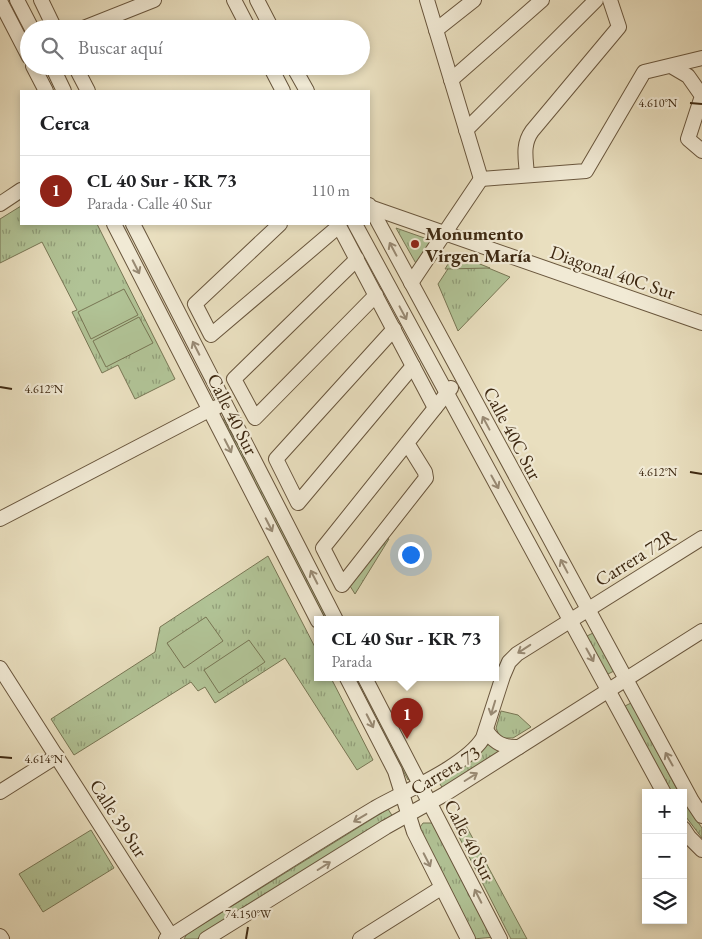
<!DOCTYPE html>
<html lang="es">
<head>
<meta charset="utf-8">
<style>
  body { margin:0; font-family:"EB Garamond",serif; background:#f6f6f6; color:#202124 }
  .controls { position:absolute; right:15px; bottom:15px; display:grid; overflow:hidden; border-radius:0px; box-shadow:0 2px 8px #0003 }
  .controls button { width:45px; height:45px; display:grid; place-items:center; padding:0; border:0; border-bottom:1px solid #e0e0e0; background:#fff; color:#202124; font:25px sans-serif }
  .you { position:absolute; left:410px; top:554px; width:18px; height:18px; margin:-12px; border:4px solid #fff; border-radius:50%; background:#1a73e8; box-shadow:0 0 0 8px #1a73e833 }
  .badge { display:grid; place-items:center; width:32px; height:32px; border-radius:50%; background:#8f2418; color:#fff; font-size:16px; font-weight:700 }
  .pin { position:absolute; translate:-50% -41px; filter:drop-shadow(0 1px 2px #0008) }
  .pin::after { content:''; position:absolute; top:26px; width:18px; height:15px; background:inherit; clip-path:polygon(0 0,100% 0,50% 100%) }
  .popup { position:absolute; left:314px; top:616px; width:185px; height:65px; box-sizing:border-box; display:grid; place-content:center; border-radius:0px; background:#fff; filter:drop-shadow(0 1px 4px #0005); font-size:16px; white-space:nowrap; color:#757577 }
  .popup b { font-size:19px; color:#202124 }
  .popup::after { content:''; position:absolute; left:50%; top:100%; margin-left:-10px; border:10px solid transparent; border-top-color:#fff }
  .list { margin:0; padding:0; list-style:none }
  h2 { display:flex; justify-content:space-between; align-items:center; height:65px; margin:0; padding:0 20px; font-size:21px }
  h2 small { font-size:16px; font-weight:400; color:#757577 }
  .list li { display:grid; grid-template-columns:32px 1fr auto; gap:15px; align-items:center; box-sizing:border-box; height:70px; padding:0 20px; border-top:1px solid #e0e0e0 }
  .list b { display:block; font-size:19px; white-space:nowrap }
  .list p { margin:0; font-size:16px; white-space:nowrap; color:#757577 }
  .list em { font-size:16px; font-style:normal; color:#757577 }
  .icon { flex:none; width:28px; height:28px; fill:none; stroke:currentColor; stroke-width:2; stroke-linecap:round; stroke-linejoin:round }
  .map { position:relative; flex:none; width:702px; height:939px; overflow:hidden }
  .search { position:absolute; background:#fff; box-shadow:0 2px 8px #0003; left:20px; top:20px; width:350px; height:55px; display:flex; align-items:center; gap:12px; box-sizing:border-box; padding:0 18px; border-radius:28px; color:#757577; font-size:19px }
  .panel { position:absolute; background:#fff; box-shadow:0 2px 8px #0003; left:20px; top:90px; width:350px; height:135px; border-radius:0px }
  .map>svg:first-child { display:block }
  .grass { fill:url(#grass-tufts); stroke:#787654 }
  .garden { fill:#b1c396; stroke:#787654 }
  .lines { fill:none; stroke-linecap:round; stroke-linejoin:round }
  .minor-casing { stroke:#69563d; stroke-width:16 }
  .minor { stroke:#f1ead5; stroke-width:14 }
  .oneway { stroke:#988a74 }
  .ticks { fill:none; stroke:#3e2912; stroke-width:2 }
  .poi-dot { fill:#8f2418; stroke:#f1ead5; stroke-width:2 }
  .labels { text-anchor:middle; stroke-width:4.5; stroke-linejoin:round; paint-order:stroke }
  .poi-label { font-size:19px; font-weight:bold; fill:#3e2912; stroke:#f1ead5; text-anchor:start }
  .street-label { font-size:19px; fill:#3e2912; stroke:#f1ead5 }
  .ticks-label { font-size:12px; text-anchor:middle; fill:#3e2912; stroke:#f1ead5; stroke-width:4.5; stroke-linejoin:round; paint-order:stroke }
</style>
</head>
<body>
<div class="map">
<svg width="702" height="939" viewBox="0 0 702 939">
  <defs>
    <pattern id="grass-tufts" width="24" height="20" patternUnits="userSpaceOnUse" patternTransform="scale(1.25)"><rect width="24" height="20" fill="#b1c396"/><path d="M3 7l-1-3M5 7V3M7 7l1-3M15 17l-1-3M17 17v-4M19 17l1-3" fill="none" stroke="#919e79"/></pattern>
  </defs>
  <rect width="100%" height="100%" fill="#e9dfbf"/>
  <filter id="stains"><feTurbulence type="fractalNoise" baseFrequency=".004" numOctaves="4"/><feColorMatrix values="0 0 0 0 .2 0 0 0 0 .09 0 0 0 0 .02 0 0 0 .5 -.17"/></filter>
  <radialGradient id="worn" r=".72"><stop offset=".6" stop-color="#630" stop-opacity="0"/><stop offset="1" stop-color="#630" stop-opacity=".3"/></radialGradient>
  <g class="grass">
    <polygon points="21,206 21,224 97,224 175,379 135,399 118,365 102,373 72,312 77,310 42,242 0,263 0,219"/>
    <polygon points="396,228 433,241 418,267"/>
    <polygon points="457,255 510,277 458,331 438,284"/>
    <polygon points="224,419 235,441 247,454 332,620 325,620 221,420"/>
    <polygon points="386,537 389,539 355,594 350,586"/>
    <polygon points="268,556 318,653 318,678 331,678 373,760 357,770 285,658 215,703 205,687 198,691 191,682 74,755 51,719 155,652 160,627"/>
    <polygon points="593,633 614,671 606,675 585,637"/>
    <polygon points="355,678 361,678 412,777 408,780"/>
    <polygon points="631,703 679,793 671,793 625,706"/>
    <polygon points="501,711 518,715 531,727 513,738 502,738 499,735 496,728"/>
    <polygon points="491,743 504,751 443,789 437,779"/>
    <polygon points="683,800 702,828 702,838 683,813"/>
    <polygon points="388,809 393,817 197,939 184,939 187,934"/>
    <polygon points="464,822 527,939 511,939 454,827"/>
    <polygon points="423,823 432,823 495,937 473,939 418,830"/>
    <polygon points="91,830 114,868 43,912 19,874"/>
  </g>
  <g class="garden">
    <polygon points="454,254 457,255 490,268 445,269"/>
    <polygon points="124,289 138,315 91,339 78,312"/>
    <polygon points="139,317 153,343 106,367 93,341"/>
    <polygon points="206,617 223,641 184,668 167,643"/>
    <polygon points="249,640 265,662 219,693 204,670"/>
  </g>
  <g class="lines">
    <g class="minor-casing">
      <g id="minor">
        <polyline points="17,0 32,29"/>
        <polyline points="41,0 55,29"/>
        <polyline points="234,0 249,29"/>
        <polyline points="257,0 272,29"/>
        <polyline points="427,0 481,179"/>
        <polyline points="0,1 29,57"/>
        <polyline points="81,29 154,0"/>
        <polyline points="436,30 474,0"/>
        <polyline points="33,66 46,91"/>
        <polyline points="52,66 64,91"/>
        <polyline points="75,66 88,91"/>
        <polyline points="270,66 283,91"/>
        <polyline points="293,66 307,91"/>
        <polyline points="671,66 688,76 702,96 688,139 702,151"/>
        <polyline points="451,80 542,0"/>
        <polyline points="466,130 596,0"/>
        <path d="M527 175C526 159 522 145 532 131L619 27 610 0"/>
        <polyline points="481,179 586,171 644,72 702,58"/>
        <polyline points="0,204 21,190"/>
        <polyline points="369,205 692,801 702,816"/>
        <polyline points="370,207 702,323"/>
        <polyline points="114,224 318,621"/>
        <polyline points="133,224 336,620"/>
        <polyline points="280,224 195,304 211,335 339,226"/>
        <polyline points="338,224 435,408"/>
        <polyline points="355,224 664,793"/>
        <polyline points="357,259 234,379 255,418 376,295"/>
        <polyline points="411,283 481,179"/>
        <polyline points="394,329 276,459 298,503 413,366"/>
        <polyline points="407,443 425,472 426,478 342,585 323,548 451,388"/>
        <polyline points="0,519 209,410 217,407"/>
        <polyline points="0,668 173,939"/>
        <polyline points="347,678 395,771 414,832 468,939"/>
        <polyline points="365,678 500,939"/>
        <path d="M486 730C494 743 504 748 519 747"/>
        <polyline points="0,792 57,756"/>
        <polyline points="683,828 689,837 702,850"/>
        <polyline points="0,936 2,939"/>
        <path d="M166 939C235 895 305 850 375 808 405 791 466 766 483 738L503 676 509 662 517 654 702 538"/>
        <polyline points="206,939 386,827 445,794 702,631"/>
        <polyline points="360,939 441,888"/>
      </g>
    </g>
    <use href="#minor" class="minor"/>
  </g>
  <defs><path id="oneway-shaft" d="M-6 0H5M1.5-3L5.5 0L1.5 3" fill="none" stroke-width="1.6" stroke-linecap="round" stroke-linejoin="round" transform="scale(1.25)"/></defs>
  <g class="oneway">
    <use href="#oneway-shaft" transform="translate(393 249) rotate(-118)"/>
    <use href="#oneway-shaft" transform="translate(136 267) rotate(63)"/>
    <use href="#oneway-shaft" transform="translate(403 313) rotate(62)"/>
    <use href="#oneway-shaft" transform="translate(196 348) rotate(-117)"/>
    <use href="#oneway-shaft" transform="translate(486 423) rotate(-118)"/>
    <use href="#oneway-shaft" transform="translate(228 446) rotate(63)"/>
    <use href="#oneway-shaft" transform="translate(495 482) rotate(61)"/>
    <use href="#oneway-shaft" transform="translate(269 525) rotate(63)"/>
    <use href="#oneway-shaft" transform="translate(564 566) rotate(-118)"/>
    <use href="#oneway-shaft" transform="translate(314 577) rotate(-117)"/>
    <use href="#oneway-shaft" transform="translate(524 649) rotate(147)"/>
    <use href="#oneway-shaft" transform="translate(590 655) rotate(61)"/>
    <use href="#oneway-shaft" transform="translate(493 708) rotate(107)"/>
    <use href="#oneway-shaft" transform="translate(370 721) rotate(63)"/>
    <use href="#oneway-shaft" transform="translate(669 759) rotate(-119)"/>
    <use href="#oneway-shaft" transform="translate(471 777) rotate(-32)"/>
    <use href="#oneway-shaft" transform="translate(360 818) rotate(149)"/>
    <use href="#oneway-shaft" transform="translate(427 860) rotate(63)"/>
    <use href="#oneway-shaft" transform="translate(324 866) rotate(-32)"/>
    <use href="#oneway-shaft" transform="translate(478 896) rotate(-117)"/>
  </g>
  <path class="ticks" d="M690 103 702 104M0 387 12 389M690 472 702 474M0 757 12 758M246 939 248 927"/>
  <circle class="poi-dot" cx="415" cy="244" r="5"/>
  <g class="labels">
    <g class="poi-label">
      <text x="425" y="240">Monumento<tspan x="425" dy="22">Virgen María</tspan></text>
    </g>
    <g class="street-label">
      <text transform="translate(613 272) rotate(19)" y="7">Diagonal 40C Sur</text>
      <text transform="translate(233 414) rotate(63)" y="7">Calle 40 Sur</text>
      <text transform="translate(513 433) rotate(62)" y="7">Calle 40C Sur</text>
      <text transform="translate(635 557) rotate(-32)" y="7">Carrera 72R</text>
      <text transform="translate(445 770) rotate(-31)" y="7">Carrera 73</text>
      <text transform="translate(119 818) rotate(57)" y="7">Calle 39 Sur</text>
      <text transform="translate(470 840) rotate(63)" y="7">Calle 40 Sur</text>
    </g>
  </g>
  <g class="ticks-label">
    <text x="658" y="107">4.610°N</text>
    <text x="44" y="393">4.612°N</text>
    <text x="658" y="476">4.612°N</text>
    <text x="44" y="763">4.614°N</text>
    <text x="248" y="918">74.150°W</text>
  </g>
  <rect width="100%" height="100%" filter="url(#stains)"/>
  <rect width="100%" height="100%" fill="url(#worn)"/>
</svg>
<div class="controls">
<button>+</button>
<button>−</button>
<button><svg class="icon" aria-label="layers" viewBox="0 0 24 24"><path d="M12 4l9 5-9 5-9-5zM3 14l9 5 9-5"/></svg></button>
</div>
<div class="you"></div>
<div class="pin badge" style="left:407px;top:739px">1</div>
<div class="popup"><b>CL 40 Sur - KR 73</b>Parada</div>
<div class="search"><svg class="icon" aria-label="search" viewBox="0 0 24 24"><circle cx="10" cy="10" r="6"/><path d="M15 15l6 6"/></svg>Buscar aquí</div>
<section class="panel">
<h2>Cerca<small></small></h2>
<ul class="list">
<li><span class="badge">1</span><div><b>CL 40 Sur - KR 73</b><p>Parada · Calle 40 Sur</p></div><em>110 m</em></li>
</ul>
</section>
</div>
</body>
</html>
